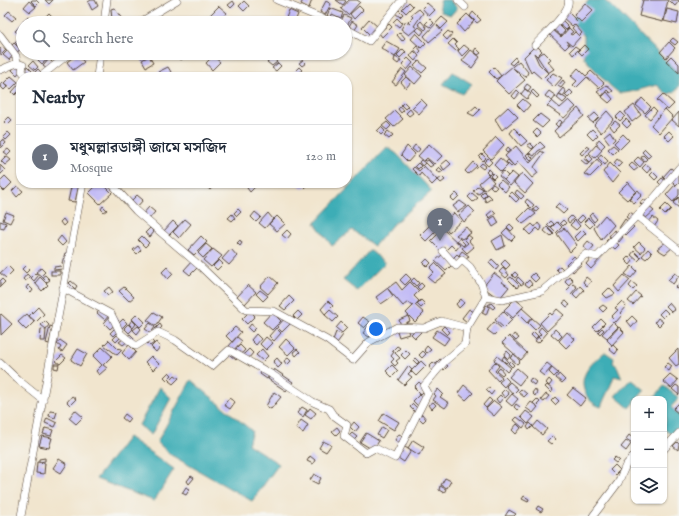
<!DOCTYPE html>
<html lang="en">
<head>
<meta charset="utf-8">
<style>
  body { margin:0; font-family:"IM FELL English","Noto Serif Bengali",serif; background:#f6f6f7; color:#1f2937 }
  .controls { position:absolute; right:12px; bottom:12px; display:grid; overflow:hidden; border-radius:8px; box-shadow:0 1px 3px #0004 }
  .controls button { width:36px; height:36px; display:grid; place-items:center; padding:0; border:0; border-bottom:1px solid #e0e1e3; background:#fff; color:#1f2937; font:20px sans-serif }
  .you { position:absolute; left:376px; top:329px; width:14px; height:14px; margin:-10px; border:3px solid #fff; border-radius:50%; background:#1a73e8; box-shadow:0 0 0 6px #1a73e833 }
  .badge { display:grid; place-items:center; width:26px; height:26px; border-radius:50%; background:#7c3aed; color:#fff; font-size:13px; font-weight:700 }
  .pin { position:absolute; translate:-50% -33px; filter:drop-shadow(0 1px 2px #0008) }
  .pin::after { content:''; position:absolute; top:21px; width:14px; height:12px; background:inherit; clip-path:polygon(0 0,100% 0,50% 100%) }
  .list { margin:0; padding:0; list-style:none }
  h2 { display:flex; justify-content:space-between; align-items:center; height:52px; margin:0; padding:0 16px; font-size:17px }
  h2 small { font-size:13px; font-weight:400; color:#747a83 }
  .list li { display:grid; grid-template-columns:26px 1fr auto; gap:12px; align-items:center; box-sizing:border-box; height:64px; padding:0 16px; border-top:1px solid #e0e1e3 }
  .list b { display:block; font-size:15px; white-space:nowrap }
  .list p { margin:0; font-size:13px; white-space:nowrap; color:#747a83 }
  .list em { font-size:13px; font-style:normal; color:#747a83 }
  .icon { flex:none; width:22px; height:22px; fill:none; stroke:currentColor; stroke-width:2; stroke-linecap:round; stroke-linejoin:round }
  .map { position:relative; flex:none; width:679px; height:516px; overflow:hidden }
  .search { position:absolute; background:#fff; box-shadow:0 1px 3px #0004; left:16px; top:16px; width:336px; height:44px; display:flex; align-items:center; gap:10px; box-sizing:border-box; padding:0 14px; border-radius:22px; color:#747a83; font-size:15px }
  .panel { position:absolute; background:#fff; box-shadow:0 1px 3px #0004; left:16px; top:72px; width:336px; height:116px; border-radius:16px }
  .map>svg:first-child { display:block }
  .water { fill:#3cadb6; stroke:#3c6c6a }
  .building { fill:#c3bcf5 }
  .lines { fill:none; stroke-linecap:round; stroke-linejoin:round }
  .minor-casing { stroke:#564638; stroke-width:8 }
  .minor { stroke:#fff; stroke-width:7 }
</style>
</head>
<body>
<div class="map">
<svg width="679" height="516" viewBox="0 0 679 516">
  <rect width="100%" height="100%" fill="#f6f6f2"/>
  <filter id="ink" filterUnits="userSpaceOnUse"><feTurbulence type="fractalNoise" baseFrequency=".025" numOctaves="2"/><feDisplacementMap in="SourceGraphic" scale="8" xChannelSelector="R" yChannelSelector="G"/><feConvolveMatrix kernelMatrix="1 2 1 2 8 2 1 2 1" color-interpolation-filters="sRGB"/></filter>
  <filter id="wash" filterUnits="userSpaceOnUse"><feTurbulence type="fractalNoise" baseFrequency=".012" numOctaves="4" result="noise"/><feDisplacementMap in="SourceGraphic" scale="16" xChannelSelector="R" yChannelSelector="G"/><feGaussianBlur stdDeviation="0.9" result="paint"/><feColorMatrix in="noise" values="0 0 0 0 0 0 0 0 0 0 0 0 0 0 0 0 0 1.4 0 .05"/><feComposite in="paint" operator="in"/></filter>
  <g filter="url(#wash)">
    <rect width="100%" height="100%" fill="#f1e5ce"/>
    <g class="water">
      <polygon points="441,0 450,0 457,8 451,15 441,12 439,5"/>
      <path d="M589 0H604L615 9 679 74V86L675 92 667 94 657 85C647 87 628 94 620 93 614 92 590 64 584 58V36L571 20Z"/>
      <polygon points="453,72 472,84 462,94 443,84"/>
      <polygon points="387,147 397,154 432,191 392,225 374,246 352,230 332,246 315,223"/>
      <polygon points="370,250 385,263 357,291 343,280"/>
      <path d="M605 352 614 358 613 363 617 366 622 378 614 376C611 387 605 396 601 407 587 403 578 386 586 372 590 364 599 357 605 352Z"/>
      <polygon points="631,379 645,390 637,399 634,399 634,402 629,408 615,396"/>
      <polygon points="191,380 252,431 248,444 279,464 252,501 171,455 157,442"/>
      <polygon points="664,386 679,398 671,407 679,415 679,428 673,436 664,429 666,417 664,415 664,399 653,399"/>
      <polygon points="160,387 171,398 151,435 139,425"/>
      <polygon points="128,437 174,469 154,501 96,479"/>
    </g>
    <g id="blocks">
      <g class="building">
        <polygon points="32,0 36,0 39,3 36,6 31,1"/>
        <polygon points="45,0 53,0 49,4"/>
        <polygon points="91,0 95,0 98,6 92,10 88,2"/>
        <polygon points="303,0 312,0 309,8 301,4"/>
        <polygon points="336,0 344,0 346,1 343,5"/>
        <polygon points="349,0 357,0 360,2 348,15 341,9"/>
        <polygon points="643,0 668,0 663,22 639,16"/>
        <polygon points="671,0 679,0 679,1 675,6 670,1"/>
        <polygon points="29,1 36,7 30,12 24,7"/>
        <polygon points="233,1 235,4 231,8 228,5"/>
        <polygon points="244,1 249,6 244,11 239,6"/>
        <polygon points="326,1 331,4 325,15 320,12"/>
        <polygon points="409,2 413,6 406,13 402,9"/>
        <polygon points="427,3 435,10 429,16 422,8"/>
        <polygon points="585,3 593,10 581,22 574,15"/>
        <polygon points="219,6 227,13 217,23 210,15"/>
        <polygon points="359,6 363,10 354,19 350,14"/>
        <polygon points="114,8 125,23 118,23 116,20 113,23 109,23 112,20 111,9"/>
        <polygon points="330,8 343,13 341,18 332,14 331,18 327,16"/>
        <polygon points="419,9 423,13 414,26 417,28 409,35 401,29 406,21 410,24 408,22 413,17 411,15"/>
        <polygon points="667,9 679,12 677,24 664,21"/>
        <polygon points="289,10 298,14 295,22 286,18"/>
        <polygon points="399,10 403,14 400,17 395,13"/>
        <polygon points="9,11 16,17 12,21 5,15"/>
        <polygon points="473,12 481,20 477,23 470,16"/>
        <polygon points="568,12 577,21 572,26 562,17"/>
        <polygon points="49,13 53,17 47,23 43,23 41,21"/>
        <polygon points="467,14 474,21 464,32 457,24"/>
        <polygon points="344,15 351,18 347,26 345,23 340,23"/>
        <polygon points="28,16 32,20 30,23 24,23 23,22"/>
        <polygon points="332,17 339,20 338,23 331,20"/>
        <polygon points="442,17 448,22 441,29 437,25 442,31 429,42 424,36"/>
        <polygon points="314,18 320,21 319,23 312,23"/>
        <polygon points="397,18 402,23 399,27 393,22"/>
        <polygon points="369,19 378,27 370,35 362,27"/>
        <polygon points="430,19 434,23 430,27 425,24"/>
        <polygon points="562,20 569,27 566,30 558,23"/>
        <polygon points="352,21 358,25 354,31 348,28"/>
        <polygon points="421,21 427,28 425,30 418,24"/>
        <polygon points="23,23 23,31 19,35 15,31"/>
        <polygon points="389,24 392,27 382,37 379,33"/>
        <polygon points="558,24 565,31 561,36 553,29"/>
        <polygon points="575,25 582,33 579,36 572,28"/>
        <polygon points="419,27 424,31 421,35 416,30"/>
        <polygon points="569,28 573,32 570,34 572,35 575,32 580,37 572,46 566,41 569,45 565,49 548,33 552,29 561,37"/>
        <polygon points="448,31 452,34 447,40 443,36"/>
        <polygon points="400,32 405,38 402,41 397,35"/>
        <polygon points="416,33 426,43 421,48 411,39"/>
        <polygon points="19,38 23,42 20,48 15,42"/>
        <polygon points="673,38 678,42 675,45 670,41"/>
        <polygon points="453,39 457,43 455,45 459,49 456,51 448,44"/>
        <polygon points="346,40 349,44 345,48 345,41"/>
        <polygon points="386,41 400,49 395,57 381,48"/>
        <polygon points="669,42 675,48 666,58 660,52"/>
        <polygon points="14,43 20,49 17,53 11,46"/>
        <polygon points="464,45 469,49 462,56 458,51"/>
        <polygon points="536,45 542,51 537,56 534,53 539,64 548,73 542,79 533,71 531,73 524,57"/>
        <polygon points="584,45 588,49 582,55 578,51"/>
        <polygon points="417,46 421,51 418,54 414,49"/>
        <polygon points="575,46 579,49 573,55 570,51"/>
        <polygon points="2,47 6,50 1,55 0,49"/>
        <polygon points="476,48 481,53 478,55 474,51"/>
        <polygon points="9,49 14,54 9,60 3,55"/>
        <polygon points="403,49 406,52 400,58 397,55"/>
        <polygon points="471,50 480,57 472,68 462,61"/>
        <polygon points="414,51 419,56 415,61 410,56"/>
        <polygon points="544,52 551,59 547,61 554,69 548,73 537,56"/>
        <polygon points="42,53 49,58 42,64 37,59"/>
        <polygon points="80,53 91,53 84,59"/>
        <polygon points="138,53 151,53 141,58"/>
        <polygon points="175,53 189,53 181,60"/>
        <polygon points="261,53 267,53 262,58 259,55"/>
        <polygon points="77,54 84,62 73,70 67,62"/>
        <polygon points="149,56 153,63 146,67 142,60"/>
        <polygon points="213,56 220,62 212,70 206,63"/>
        <polygon points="671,56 679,64 679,73 666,61"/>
        <polygon points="272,57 277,62 272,66 267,62"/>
        <polygon points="395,57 401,60 398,64 394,61"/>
        <polygon points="515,57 517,60 512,65 509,63"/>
        <polygon points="408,58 413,63 407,70 402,64"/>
        <polygon points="49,59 53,63 47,69 43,66"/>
        <polygon points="303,60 306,63 302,66 299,63"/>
        <polygon points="33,61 38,67 35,70 29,65"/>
        <polygon points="419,61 427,68 422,73 414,66"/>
        <polygon points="519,61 528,72 526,77 513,68 525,80 509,94 496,81 501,76 496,79 489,72 494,67 501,76"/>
        <polygon points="278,63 281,66 276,71 272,68"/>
        <polygon points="17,65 21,70 17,75 12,70"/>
        <polygon points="27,66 32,71 29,75 24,70"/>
        <polygon points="168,67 174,77 161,77 158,72"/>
        <polygon points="299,67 302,70 296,76 293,73"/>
        <polygon points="412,67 422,76 415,84 405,75"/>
        <polygon points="578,68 586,76 591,71 604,83 599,88 587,77 576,88 573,85 577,81 571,76"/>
        <polygon points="38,69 42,73 37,77 33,74"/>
        <polygon points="402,69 406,72 396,85 392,82"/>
        <polygon points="553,73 562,78 554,87 546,80"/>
        <polygon points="11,76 18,82 11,89 4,83"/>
        <polygon points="406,77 411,82 406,88 401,82"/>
        <polygon points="563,80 565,83 561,88 558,86"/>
        <polygon points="2,82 7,87 4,90 0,86"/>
        <polygon points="20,83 21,89 15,95 12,92"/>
        <polygon points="527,84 531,87 528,91 524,88"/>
        <polygon points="606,85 613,91 610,93 607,90 602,96 597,92"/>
        <polygon points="563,88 566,92 563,96 559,93"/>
        <polygon points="525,89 531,94 527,99 521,94"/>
        <polygon points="517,90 520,93 515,99 512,96"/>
        <polygon points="533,90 539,96 537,98 531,92"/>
        <polygon points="570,90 573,93 568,98 565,95"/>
        <polygon points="549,91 556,96 552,101 545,96"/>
        <polygon points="607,92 613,99 609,103 602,97"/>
        <polygon points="559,94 567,99 563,103 557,98"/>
        <polygon points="663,94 674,104 668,110 657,100"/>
        <polygon points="642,98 651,107 645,113 636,105"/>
        <polygon points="421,99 427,105 419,114 412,108"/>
        <polygon points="523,99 530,105 524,112 517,105"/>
        <polygon points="569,100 576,107 564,118 547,106 552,101 560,108"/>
        <polygon points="404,102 408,106 405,109 401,105"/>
        <polygon points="634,105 641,115 632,122 625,112"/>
        <polygon points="476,106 480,110 474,116 468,113"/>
        <polygon points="400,107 404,110 401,113 398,109"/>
        <polygon points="508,107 518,117 502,130 495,119"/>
        <polygon points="653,107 657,111 650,119 645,115"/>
        <polygon points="578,108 584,116 559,137 554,131"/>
        <polygon points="410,109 413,113 409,116 406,113"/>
        <polygon points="665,109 673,117 659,133 651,125"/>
        <polygon points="395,111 403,119 394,127 386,119"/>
        <polygon points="607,111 614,119 601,133 594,125"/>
        <polygon points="621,112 625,116 620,121 616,117"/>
        <polygon points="679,112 679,126 672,120"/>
        <polygon points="595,113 599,117 593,123 588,119"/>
        <polygon points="540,114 549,121 542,128 533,121"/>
        <polygon points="9,117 12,120 7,125 4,122"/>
        <polygon points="626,119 631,124 627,128 622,123"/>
        <polygon points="560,120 562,122 558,127 555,124"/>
        <polygon points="615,121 620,125 614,131 610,126"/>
        <polygon points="387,122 391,126 387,130 382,126"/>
        <polygon points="381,127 385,131 381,135 377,131"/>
        <polygon points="514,128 527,141 521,146 510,133"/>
        <polygon points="537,129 541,133 537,137 533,133"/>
        <polygon points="592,129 598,135 593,140 587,134"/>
        <polygon points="388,131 393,135 389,139 384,135"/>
        <polygon points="610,131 615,139 610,144 604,136"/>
        <polygon points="669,131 674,136 669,141 664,136"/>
        <polygon points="8,132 11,135 6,140 3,137"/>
        <polygon points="623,134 629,140 620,149 614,143"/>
        <polygon points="496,137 504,145 491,159 483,151"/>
        <polygon points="3,139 6,143 1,148 0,142"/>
        <polygon points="599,139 605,145 601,149 596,143"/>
        <polygon points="540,142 545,147 538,151 534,156 529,153"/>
        <polygon points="530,143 534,147 532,149 527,145"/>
        <polygon points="429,144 442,156 434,164 427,158 424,161 418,156"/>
        <polygon points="415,145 420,149 417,153 412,149"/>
        <polygon points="596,145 602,150 595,158 589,153"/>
        <polygon points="613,145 618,149 613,154 608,149"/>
        <polygon points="407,146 415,154 408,162 401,155"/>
        <polygon points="516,146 530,163 541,151 544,153 534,167 538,173 532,178 518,162 514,166 505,156"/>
        <polygon points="587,146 590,148 582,155 580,153"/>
        <polygon points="508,147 511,150 507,153 505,151"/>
        <polygon points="8,149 11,152 8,155 4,152"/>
        <polygon points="645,149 651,155 648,158 642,152"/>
        <polygon points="528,153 533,158 531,160 526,155"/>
        <polygon points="482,154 486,158 483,161 479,157"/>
        <polygon points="588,154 593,159 590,162 585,157"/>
        <polygon points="601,154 608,161 605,165 598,158"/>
        <polygon points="643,155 647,159 645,161 641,158"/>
        <polygon points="6,156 11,160 5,165 1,161"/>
        <polygon points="638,157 644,162 640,167 634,161"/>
        <polygon points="488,158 492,162 488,166 484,162"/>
        <polygon points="500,158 508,165 501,172 494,165"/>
        <polygon points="583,158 589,163 587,165 581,160"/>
        <polygon points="597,159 602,165 590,177 584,174"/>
        <polygon points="617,159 622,163 618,167 614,163"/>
        <polygon points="421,160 425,163 422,166 419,162"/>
        <polygon points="428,160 433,165 430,167 425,162"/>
        <polygon points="447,160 451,164 444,170 441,165"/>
        <polygon points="508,160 513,165 511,167 506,162"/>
        <polygon points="473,162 477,166 468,174 465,171"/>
        <polygon points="418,163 421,166 418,169 415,166"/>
        <polygon points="482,163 486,166 483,169 479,166"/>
        <polygon points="610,163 620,173 612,183 603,172"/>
        <polygon points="632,163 638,168 634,171 629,166"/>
        <polygon points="646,164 651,168 647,173 642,168"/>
        <polygon points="0,165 5,170 0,175"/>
        <polygon points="424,166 437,180 432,185 421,173 419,176 412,169 414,167 419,171"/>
        <polygon points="439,167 443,171 440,173 436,170"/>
        <polygon points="671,168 679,175 679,182 676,185 671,180 669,183 663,177"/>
        <polygon points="489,169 492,172 489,175 486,172"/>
        <polygon points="503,171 508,176 504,180 499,176"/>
        <polygon points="512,172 518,177 510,186 504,180"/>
        <polygon points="653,172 658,177 655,180 650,175"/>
        <polygon points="493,173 496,176 493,179 490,176"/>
        <polygon points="522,173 533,184 525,193 514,183"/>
        <polygon points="488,175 494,182 484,190 483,189 479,194 473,191 478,186 483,189 479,183"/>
        <polygon points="5,176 12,183 4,191 0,187 0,181"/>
        <polygon points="442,177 445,180 441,183 438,180"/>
        <polygon points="662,178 669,184 665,189 658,182"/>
        <polygon points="501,180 509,187 505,192 497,184"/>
        <polygon points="628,182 636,191 627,200 618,192"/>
        <polygon points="72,183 79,184 75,202 68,201"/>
        <polygon points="99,183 102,183 112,193 100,204 89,193"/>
        <polygon points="209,183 213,186 210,190 206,186"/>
        <polygon points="251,183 257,185 250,192 247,188"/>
        <polygon points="297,183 309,183 303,189"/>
        <polygon points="493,184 497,187 494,190 490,186"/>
        <polygon points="675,185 679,189 679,195 673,202 666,195"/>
        <polygon points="17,186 23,191 17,197 12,191"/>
        <polygon points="517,190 524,196 521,199 515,193"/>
        <polygon points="638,190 642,195 634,203 629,199"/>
        <polygon points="484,191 487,194 483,198 480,195"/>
        <polygon points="512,192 519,199 516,202 509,195"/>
        <polygon points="456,193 459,196 454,201 451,198"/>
        <polygon points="472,193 478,198 473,202 468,197"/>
        <polygon points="488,194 492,198 486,202 484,198"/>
        <polygon points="137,195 143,200 136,208 130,202"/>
        <polygon points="679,197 679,208 673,203"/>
        <polygon points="527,199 534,205 531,208 525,202"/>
        <polygon points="643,199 647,202 643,206 640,203"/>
        <polygon points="460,201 467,206 458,212 453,206"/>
        <polygon points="559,203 567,210 563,214 555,207"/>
        <polygon points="646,204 654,211 646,218 637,212"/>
        <polygon points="666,204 671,209 665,215 660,210"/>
        <polygon points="103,206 107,210 104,212 101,209"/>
        <polygon points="469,206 475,212 464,222 459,215"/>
        <polygon points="536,206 539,209 536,212 533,210"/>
        <polygon points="149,207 155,212 148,220 142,215"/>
        <polygon points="529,208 536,214 523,224 518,219"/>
        <polygon points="238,209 241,212 237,216 234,213"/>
        <polygon points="493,210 496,213 490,218 487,215"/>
        <polygon points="6,212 14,215 10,223 3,220"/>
        <polygon points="255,212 261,217 256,222 251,217"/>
        <polygon points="630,212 634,215 630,220 626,217"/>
        <polygon points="268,213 273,219 265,228 259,223"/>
        <polygon points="454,213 461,221 449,232 442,224"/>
        <polygon points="592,213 597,219 594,222 589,216"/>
        <polygon points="232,214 235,218 232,221 228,218"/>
        <polygon points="582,215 585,218 580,223 577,220"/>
        <polygon points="605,215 614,225 601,240 594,228"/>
        <polygon points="277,216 285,224 277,231 269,224"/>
        <polygon points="495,216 499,223 493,227 489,220"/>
        <polygon points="571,216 574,219 569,223 567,220"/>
        <polygon points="653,217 658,221 654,227 648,223"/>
        <polygon points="588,218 594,224 590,228 584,222"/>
        <polygon points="63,219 66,223 63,226 60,222"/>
        <polygon points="185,219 191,224 179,238 173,232"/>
        <polygon points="625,219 634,227 626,235 619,228"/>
        <polygon points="563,220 566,223 563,226 560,223"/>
        <polygon points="575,220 580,226 576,230 570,225"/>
        <polygon points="0,221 6,223 4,229 0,228"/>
        <polygon points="173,221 178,226 168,236 163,232"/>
        <polygon points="551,221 554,224 550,228 547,225"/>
        <polygon points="557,222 562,227 556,233 551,228"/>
        <polygon points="538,223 542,228 540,231 537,228 530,235 525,230 532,224 535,227"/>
        <polygon points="510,224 514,228 511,231 507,227"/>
        <polygon points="430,225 436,231 426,241 420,235"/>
        <polygon points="466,227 471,233 462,239 456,235"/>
        <polygon points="547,227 554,234 551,237 544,231"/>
        <polygon points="150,228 154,232 150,237 145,233"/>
        <polygon points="507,228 515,237 511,241 502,233"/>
        <polygon points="564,228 577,245 570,252 557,234"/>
        <polygon points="443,229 460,245 456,250 451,245 443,253 431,241"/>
        <polygon points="582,229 586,233 578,241 574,237"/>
        <polygon points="287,230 291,234 287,239 282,235"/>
        <polygon points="614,230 623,237 619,242 609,236"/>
        <polygon points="468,235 472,238 469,241 474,247 467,253 462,248 468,243 464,239"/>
        <polygon points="502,235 505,246 497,250 492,241"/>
        <polygon points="61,236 66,242 62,246 57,241"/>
        <polygon points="142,236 149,243 145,247 138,240"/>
        <polygon points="201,236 207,242 194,255 188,250"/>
        <polygon points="610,237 619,245 615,249 606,241"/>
        <polygon points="459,238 465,244 463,246 457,241"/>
        <polygon points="240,240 242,243 240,246 237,243"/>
        <polygon points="588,241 594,246 589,252 583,247"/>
        <polygon points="667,241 673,247 665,254 657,249"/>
        <polygon points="639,242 645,248 641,253 634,247"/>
        <polygon points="206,244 212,249 203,258 198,253"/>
        <polygon points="138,246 141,250 137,254 133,250"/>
        <polygon points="213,249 222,256 211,267 203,260"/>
        <polygon points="231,249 237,256 229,265 222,259"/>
        <polygon points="648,249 652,253 646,259 642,256"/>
        <polygon points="462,251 469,256 465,261 459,255"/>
        <polygon points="634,251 641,258 638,261 631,255"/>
        <polygon points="65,253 68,253 66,264 62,263"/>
        <polygon points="595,253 601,258 591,269 586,264"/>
        <polygon points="443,254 453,264 446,271 435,261"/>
        <polygon points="457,254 462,259 456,265 451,260"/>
        <polygon points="574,256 582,264 573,272 566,264"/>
        <polygon points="629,256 633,261 630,265 625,260"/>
        <polygon points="427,259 431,263 427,267 423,263"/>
        <polygon points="492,259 499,266 496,270 489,263"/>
        <polygon points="219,260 223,264 217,270 213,266"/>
        <polygon points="505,260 510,265 506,269 501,264"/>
        <polygon points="192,261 198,267 190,275 184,270"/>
        <polygon points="435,263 446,274 434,283 428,278 434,272 430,268"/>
        <polygon points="8,266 13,271 6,278 0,273"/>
        <polygon points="25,266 29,270 26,273 22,269"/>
        <polygon points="61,266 62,269 54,270 54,267"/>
        <polygon points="560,266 563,269 560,273 556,269"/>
        <polygon points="632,266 637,271 631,278 625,274"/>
        <polygon points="167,267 173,274 168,279 162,272"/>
        <polygon points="41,268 45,272 41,276 36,272"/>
        <polygon points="503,268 509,275 506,278 499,272"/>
        <rect x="51" y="271" width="9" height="4"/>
        <polygon points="515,272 518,275 515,278 512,275"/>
        <polygon points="36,273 38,276 34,281 31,278"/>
        <polygon points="494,273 503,280 502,282 509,287 499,299 483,287"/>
        <polygon points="534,273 539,278 535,282 530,277"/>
        <polygon points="675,273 679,276 673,284 668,280"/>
        <polygon points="27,274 30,277 25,281 23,279"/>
        <polygon points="406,274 411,279 405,285 400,280"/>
        <polygon points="45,275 50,280 47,282 42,277"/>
        <polygon points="624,275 630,280 619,292 614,286"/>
        <polygon points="270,276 278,283 268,294 260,287"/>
        <polygon points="569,276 573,280 569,285 565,281"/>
        <polygon points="40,277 48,285 42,291 35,283"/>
        <polygon points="511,277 519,285 517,288 508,279"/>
        <polygon points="518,277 524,283 521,285 516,280"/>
        <polygon points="586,277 591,281 587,286 583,282"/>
        <polygon points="414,278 419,283 416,286 411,281"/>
        <polygon points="2,279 5,282 0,287 0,281"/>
        <polygon points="529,280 532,284 529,287 525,284"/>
        <polygon points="71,281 77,286 75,289 69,283"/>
        <polygon points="396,282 402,290 410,282 419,291 414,296 419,301 415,305 424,313 415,322 406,313 413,306 408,302 403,306 388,289 393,296 381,304 376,297"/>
        <polygon points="632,282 637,286 633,290 629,286"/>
        <polygon points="421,283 424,286 420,290 417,287"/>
        <polygon points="679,283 679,291 675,287"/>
        <polygon points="573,284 577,287 571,294 567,290"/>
        <polygon points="28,285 33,290 31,293 26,288"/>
        <polygon points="248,285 256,292 245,304 237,297"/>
        <polygon points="580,286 584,290 577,298 573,294"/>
        <polygon points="109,287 113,292 108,295 104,291"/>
        <polygon points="124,287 134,297 129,301 119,291"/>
        <polygon points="609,288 615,294 607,298 603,294"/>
        <polygon points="260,290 268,296 263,301 256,294"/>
        <polygon points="636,292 641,296 633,305 628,301"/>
        <polygon points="289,296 294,301 285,310 280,306"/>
        <polygon points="461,299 464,303 459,308 456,304"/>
        <polygon points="515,299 524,306 513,318 504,310"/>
        <polygon points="421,300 425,304 421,308 417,304"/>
        <polygon points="328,301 333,306 325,314 321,309"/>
        <polygon points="566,301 570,305 567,307 563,303"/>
        <polygon points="622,301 626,306 620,313 622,315 616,322 611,317 618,310 615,308"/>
        <polygon points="491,303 495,307 493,309 488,305"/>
        <polygon points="669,303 675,310 672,312 666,306"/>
        <polygon points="486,305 489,307 486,315 482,313"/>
        <polygon points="603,305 607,308 603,312 599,308"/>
        <polygon points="38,307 44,314 36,322 29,316"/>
        <polygon points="102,307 110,314 105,320 97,313"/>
        <polygon points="522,308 532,317 527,323 517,313"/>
        <polygon points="469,309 474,312 467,322 462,318"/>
        <polygon points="557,309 564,315 547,331 540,323 550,313 552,315"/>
        <polygon points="664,309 668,313 663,318 659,314"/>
        <polygon points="330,310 338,317 333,322 325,315"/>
        <polygon points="250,311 255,316 247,324 242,319"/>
        <polygon points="298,311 302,315 297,320 293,316"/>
        <polygon points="503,311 512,320 504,328 495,320"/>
        <polygon points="154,312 162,317 156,326 147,320"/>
        <polygon points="272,312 281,321 272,330 263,322"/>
        <polygon points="1,314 12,324 1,335 0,315"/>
        <polygon points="27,314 34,322 26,330 18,322"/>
        <polygon points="112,314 119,321 110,329 104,323"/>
        <polygon points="137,314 145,322 140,327 132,319"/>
        <polygon points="408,316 410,321 401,325 399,320"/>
        <polygon points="632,316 637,321 632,327 627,321"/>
        <polygon points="363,317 370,322 364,328 358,323"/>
        <polygon points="285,318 291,323 282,332 277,327"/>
        <polygon points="532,318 540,325 535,330 528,323"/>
        <polygon points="658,318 663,322 659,326 655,322"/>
        <polygon points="123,319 127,323 121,329 117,325"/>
        <polygon points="601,319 605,323 597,331 593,327"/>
        <polygon points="132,320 136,324 133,328 129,324"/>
        <polygon points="45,321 49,325 46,329 41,325"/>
        <polygon points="341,322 347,328 342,333 336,328"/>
        <polygon points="494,322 501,328 494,335 487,330"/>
        <polygon points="613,322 618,327 607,338 602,334"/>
        <polygon points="150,323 155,327 151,333 145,329"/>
        <polygon points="128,324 133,329 129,333 124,328"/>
        <polygon points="160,324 162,327 158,331 155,329"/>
        <polygon points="251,324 256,328 252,332 248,328"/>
        <polygon points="377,324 382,330 378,334 375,331 369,337 363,333 369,325 372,328"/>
        <polygon points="50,326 53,327 49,344 46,343"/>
        <polygon points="138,326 141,329 137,334 133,330"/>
        <polygon points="444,326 450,332 447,335 441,329"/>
        <polygon points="116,327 119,330 113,336 110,333"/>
        <polygon points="235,327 241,332 232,342 226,336"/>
        <polygon points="541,327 547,333 541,340 538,337 541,334 538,331"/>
        <polygon points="619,327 624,332 612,345 607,340"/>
        <polygon points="276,328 281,333 274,341 269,336"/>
        <polygon points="407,328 409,334 399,337 397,331"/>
        <polygon points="417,328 421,332 415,338 411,334"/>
        <polygon points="602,328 604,330 600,334 598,332"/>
        <polygon points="41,329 46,330 45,341 40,341"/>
        <polygon points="555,329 562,336 558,340 551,334"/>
        <polygon points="437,330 449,338 444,345 432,337"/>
        <polygon points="336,332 343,335 337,343 333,340"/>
        <polygon points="534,332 538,336 535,339 531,335"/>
        <polygon points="567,332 575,339 566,348 559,341"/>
        <polygon points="130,334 134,338 131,342 129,340 123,345 119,342"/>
        <polygon points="256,334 261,339 256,345 251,340"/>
        <polygon points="514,334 519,338 516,341 512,337"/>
        <polygon points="117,335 120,338 116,342 113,339"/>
        <polygon points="509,336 527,353 521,360 502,343"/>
        <polygon points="237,337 242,341 233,351 228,347"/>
        <polygon points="266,337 273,343 266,350 260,344"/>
        <polygon points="538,337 541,340 538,343 535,341"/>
        <polygon points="149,338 154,343 150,346 146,342"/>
        <polygon points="286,339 295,348 288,355 279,347"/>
        <polygon points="60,340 67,345 62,352 59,350 61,347 57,344"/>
        <polygon points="109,340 118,349 119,348 122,350 117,355 104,345"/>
        <polygon points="156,342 160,347 156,352 151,347"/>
        <polygon points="129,345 136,352 129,360 122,353"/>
        <polygon points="240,345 245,350 236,360 230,355"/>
        <polygon points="613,345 618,350 615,354 609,349"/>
        <polygon points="397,346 400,348 395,353 400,358 396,361 398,363 395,366 391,362 394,359 391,356 394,352 392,351"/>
        <polygon points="427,346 431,350 427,353 424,350"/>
        <polygon points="102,347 112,356 103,365 107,368 99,375 96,371 102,365 93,356"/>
        <polygon points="78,349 87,354 80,366 71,360"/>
        <polygon points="249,349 253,353 248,359 243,355"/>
        <polygon points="262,349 268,356 263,361 256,355"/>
        <polygon points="297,349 300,352 296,356 293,352"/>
        <polygon points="678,349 679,364 676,366 669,358"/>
        <polygon points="406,350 410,354 405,359 401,355"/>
        <polygon points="423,351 426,354 422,358 419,355"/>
        <polygon points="507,351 511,355 508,359 504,355"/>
        <polygon points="514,354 520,361 517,364 510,358"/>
        <polygon points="62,355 66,358 60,364 56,361"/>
        <polygon points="151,356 159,364 153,370 145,362"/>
        <polygon points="497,356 511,368 507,372 494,360"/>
        <polygon points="504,356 508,361 506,363 502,359"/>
        <polygon points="277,358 282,364 278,368 273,362"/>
        <polygon points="288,358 291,361 287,365 284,361"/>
        <polygon points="415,358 419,362 417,364 413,360"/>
        <polygon points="440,359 448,366 444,370 436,363"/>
        <polygon points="421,361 426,366 416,376 411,371"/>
        <polygon points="510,361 514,365 512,367 508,363"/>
        <polygon points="434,362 439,368 434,373 429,367"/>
        <polygon points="495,362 499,366 495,371 502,377 498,381 488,370"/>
        <polygon points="547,363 552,367 544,376 539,372"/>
        <polygon points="668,363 672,366 669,371 664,367"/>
        <polygon points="54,364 59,364 58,369 54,368"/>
        <polygon points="392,365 398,371 392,377 386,371"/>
        <polygon points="408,366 412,370 408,374 412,377 404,385 398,380"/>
        <polygon points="500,368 504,373 502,375 497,371"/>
        <polygon points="517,368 526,376 519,385 509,377"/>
        <polygon points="552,368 558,373 554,377 549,372"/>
        <polygon points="263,369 270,374 267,379 260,374"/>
        <polygon points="274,369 293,382 286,391 268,379"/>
        <polygon points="169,372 172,375 167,380 164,377"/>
        <polygon points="559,374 565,380 562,383 556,378"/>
        <polygon points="670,374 678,380 671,388 663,381"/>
        <polygon points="175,375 179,378 173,384 169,381"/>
        <polygon points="505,377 509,381 504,387 499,382"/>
        <polygon points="531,378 536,382 534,385 529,381"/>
        <polygon points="549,379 552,382 549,386 546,383"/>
        <polygon points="419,382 426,389 421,394 414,387"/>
        <polygon points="510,382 518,389 513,394 506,386"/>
        <polygon points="464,385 473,393 466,400 458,393"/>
        <polygon points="547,385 553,390 551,393 545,387"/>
        <polygon points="676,385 679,387 679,395 672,389"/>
        <polygon points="490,387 494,391 491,395 486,390"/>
        <polygon points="573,388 586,398 580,406 567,395"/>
        <polygon points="438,389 443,394 440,397 449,403 445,408 433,400 436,396 434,394"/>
        <polygon points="505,389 509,394 505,398 501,393"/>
        <polygon points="521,389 527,394 524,397 518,392"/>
        <polygon points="535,389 537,392 535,396 532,393"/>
        <polygon points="274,392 281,397 271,409 266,406"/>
        <polygon points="420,394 425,400 418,406 413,401"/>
        <polygon points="512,394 518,399 512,406 506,401"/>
        <polygon points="546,394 549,396 544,402 541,400"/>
        <polygon points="500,395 503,398 499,403 496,399"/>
        <polygon points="72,396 76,399 70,405 67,402"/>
        <polygon points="555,397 559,401 555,405 551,401"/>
        <polygon points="229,398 235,402 230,409 224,405"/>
        <polygon points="489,398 492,401 486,408 483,405"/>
        <polygon points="537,399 540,402 536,406 533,403"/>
        <polygon points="494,401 502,407 494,416 486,409"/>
        <polygon points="433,402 436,405 432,409 429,405"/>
        <polygon points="531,402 538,407 533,413 526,408"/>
        <polygon points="679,403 679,414 673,409"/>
        <polygon points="413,404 418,409 415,412 410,407"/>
        <polygon points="516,404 520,407 517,410 514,407"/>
        <polygon points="302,407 307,410 303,417 297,413"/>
        <polygon points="310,408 316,413 311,419 305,415"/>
        <polygon points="75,410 83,417 76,424 69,418"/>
        <polygon points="50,411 57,412 55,418 49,416"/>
        <polygon points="526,411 534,417 528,424 521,417"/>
        <polygon points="384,413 399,422 394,430 379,421"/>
        <polygon points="125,414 130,418 127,422 122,418"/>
        <polygon points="422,414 426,419 423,422 418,417"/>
        <polygon points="517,417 526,424 523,428 514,420"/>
        <polygon points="47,418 57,423 55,427 45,423"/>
        <polygon points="301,420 308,425 303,433 296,428"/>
        <polygon points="538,421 547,429 542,435 533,427"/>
        <polygon points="354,422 359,427 355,432 350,427"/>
        <polygon points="530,423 533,426 529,430 527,427"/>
        <polygon points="517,424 521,428 516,434 512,430"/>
        <polygon points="337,427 340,431 336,435 332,431"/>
        <polygon points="382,427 387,430 382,438 377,435"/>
        <polygon points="45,428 53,430 51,436 43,434"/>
        <polygon points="352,433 357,437 351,443 346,439"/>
        <polygon points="366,433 379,441 373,450 360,442"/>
        <polygon points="399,434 406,438 402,444 395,440"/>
        <polygon points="629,435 634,439 634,444 626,439"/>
        <polygon points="42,436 52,438 49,448 39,446"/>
        <polygon points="552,436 556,439 551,444 547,441"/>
        <polygon points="413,440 424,447 419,455 408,448"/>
        <polygon points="323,441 331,445 326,452 319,448"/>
        <polygon points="626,441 631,444 626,451 621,447"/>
        <polygon points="677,442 679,444 678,450 673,446"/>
        <polygon points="402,445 411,451 404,462 395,456"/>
        <polygon points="310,456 315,460 313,464 307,461"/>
        <polygon points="615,457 619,460 616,463 612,460"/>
        <polygon points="45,458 45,461 39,462 39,459"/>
        <polygon points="59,459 67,464 61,473 53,468"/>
        <polygon points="37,462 45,463 44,474 36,473"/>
        <polygon points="615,465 620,470 615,475 610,470"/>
        <polygon points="314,474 321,478 318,484 310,480"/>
        <polygon points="191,476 194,478 189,484 187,481"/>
        <polygon points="445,478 451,481 447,488 441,485"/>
        <polygon points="440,486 446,489 444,493 439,490"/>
        <polygon points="186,487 190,489 186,495 182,493"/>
        <polygon points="524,496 529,499 528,502 522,499"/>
        <polygon points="538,506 543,509 541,512 536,509"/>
        <polygon points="509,510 516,514 514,516 505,516"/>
      </g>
    </g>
  </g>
  <g filter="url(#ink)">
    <use href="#blocks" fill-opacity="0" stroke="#564638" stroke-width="1"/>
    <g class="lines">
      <g class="minor-casing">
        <g id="minor">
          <polyline points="277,0 333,23"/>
          <polyline points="458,0 465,7"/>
          <polyline points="104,23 107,0"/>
          <polyline points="139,23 177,0"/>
          <polyline points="345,28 369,41 402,0"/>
          <polyline points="0,35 16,56 17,63"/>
          <path d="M535 45C542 37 572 11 568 0"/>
          <polyline points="0,70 17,63 23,65 22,71 27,77"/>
          <polyline points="40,77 70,53"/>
          <polyline points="97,77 100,53"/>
          <polyline points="111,183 136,211 200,266 246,310 274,311 327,340 353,360 369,342 397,327 424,328 441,321 467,328"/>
          <polyline points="641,212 638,217 679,250"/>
          <polyline points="443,251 456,266 462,260 470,267 481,283 486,297"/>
          <polyline points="63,288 111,314 121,334 136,346 158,332 175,340 212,366 229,350 271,374 313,402 329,409 333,415 347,425 344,436 366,453 375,448 395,458 428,393 424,386 445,361 465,344 467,328 486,297 502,300 542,291 586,254 597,257 655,197 679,168"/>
          <polyline points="0,363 17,379 43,400"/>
          <polyline points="664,449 679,433"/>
          <polyline points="21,516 83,183"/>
          <polyline points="593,516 618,483 626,465 634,456"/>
        </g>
      </g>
      <use href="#minor" class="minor"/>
    </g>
  </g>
</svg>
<div class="controls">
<button>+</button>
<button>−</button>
<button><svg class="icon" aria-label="layers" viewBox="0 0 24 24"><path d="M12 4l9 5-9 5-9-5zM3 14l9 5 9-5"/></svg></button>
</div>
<div class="you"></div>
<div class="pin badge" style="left:440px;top:241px;background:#6b7280">1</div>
<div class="search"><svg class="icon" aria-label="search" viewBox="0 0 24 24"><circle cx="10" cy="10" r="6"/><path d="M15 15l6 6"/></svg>Search here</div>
<section class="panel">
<h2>Nearby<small></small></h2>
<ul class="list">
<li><span class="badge" style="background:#6b7280">1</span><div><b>মধুমল্লারডাঙ্গী জামে মসজিদ</b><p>Mosque</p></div><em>120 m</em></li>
</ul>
</section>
</div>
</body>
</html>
